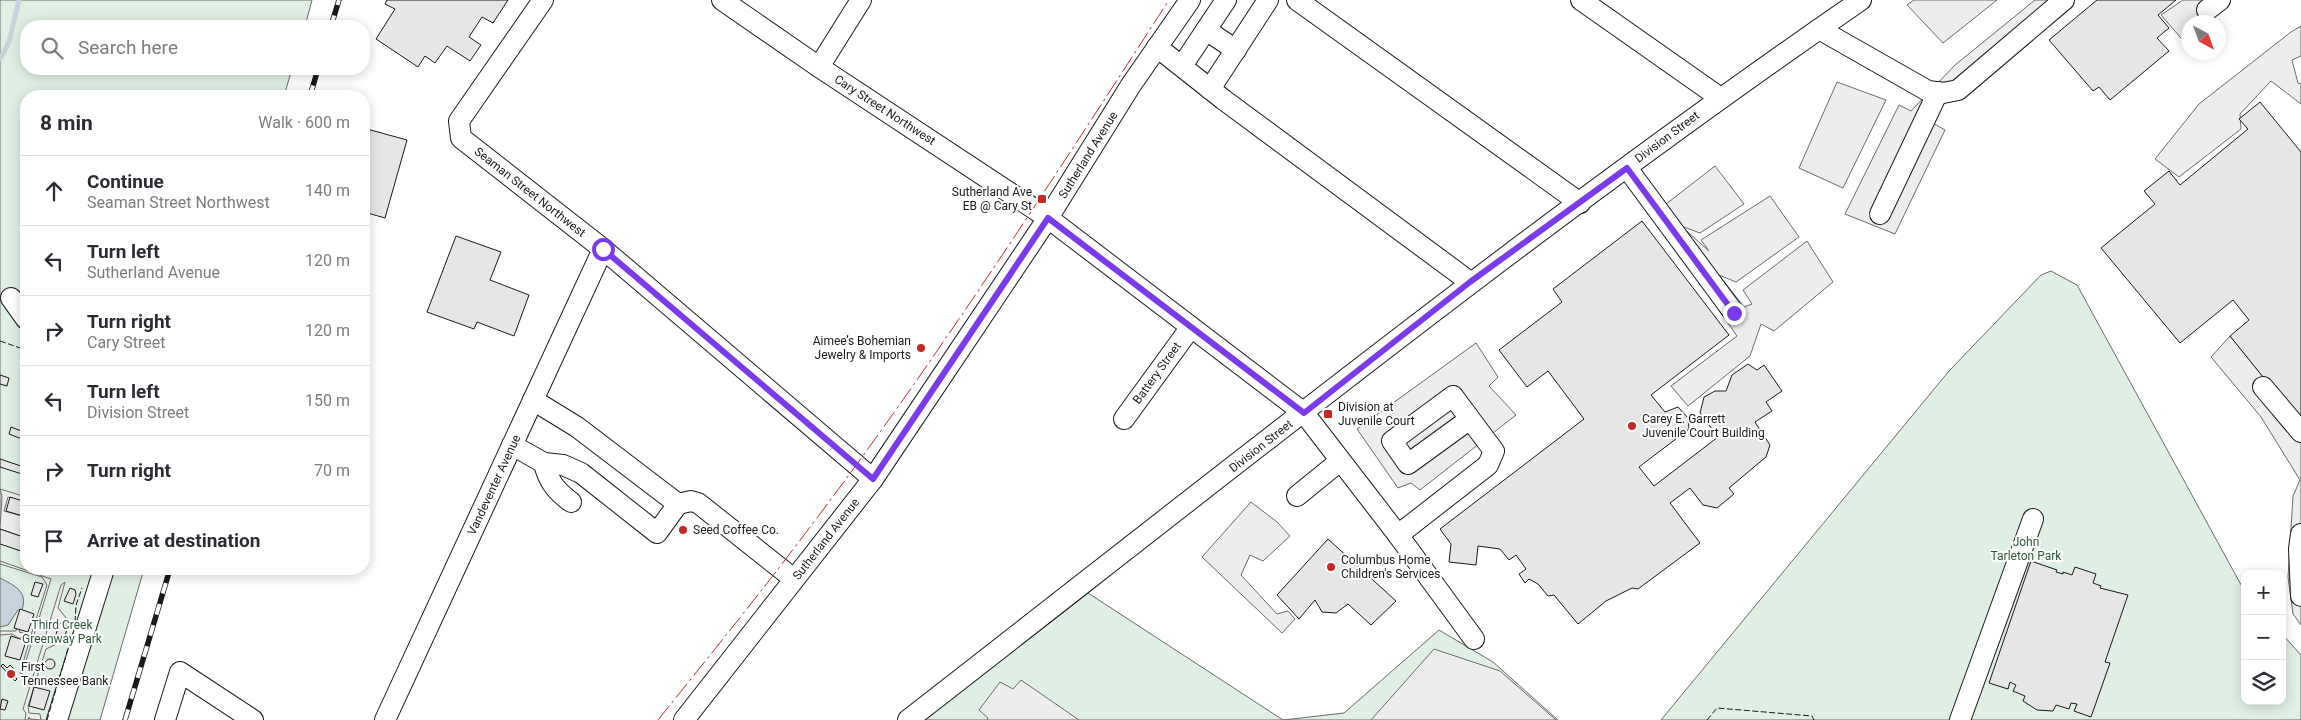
<!DOCTYPE html>
<html lang="en">
<head>
<meta charset="utf-8">
<style>
  body { margin:0; font-family:Roboto,sans-serif; background:#f2f2f3; color:#2b2b33 }
  .controls { position:absolute; right:15px; bottom:15px; display:grid; overflow:hidden; border-radius:10px; box-shadow:0 2px 12px #0003 }
  .controls button { width:45px; height:45px; display:grid; place-items:center; padding:0; border:0; border-bottom:1px solid #e1e1e2; background:#fff; color:#2b2b33; font:25px sans-serif }
  .compass { position:absolute; left:2181px; top:15px; width:45px; height:45px; border-radius:50%; background:#fff; box-shadow:0 2px 12px #0003; rotate:139deg }
  .stop { position:absolute; width:15px; height:15px; margin:-11px; border:4px solid #7c3aed; border-radius:50%; background:#fff }
  .stop.end { background:#7c3aed; border-color:#fff; box-shadow:0 1px 5px #0008 }
  .list { margin:0; padding:0; list-style:none }
  h2 { display:flex; justify-content:space-between; align-items:center; height:65px; margin:0; padding:0 20px; font-size:21px }
  h2 small { font-size:16px; font-weight:400; color:#7c7c81 }
  .list li { display:grid; grid-template-columns:32px 1fr auto; gap:15px; align-items:center; box-sizing:border-box; height:70px; padding:0 20px; border-top:1px solid #e1e1e2 }
  .list b { display:block; font-size:19px; white-space:nowrap }
  .list p { margin:0; font-size:16px; white-space:nowrap; color:#7c7c81 }
  .list em { font-size:16px; font-style:normal; color:#7c7c81 }
  .icon { flex:none; width:28px; height:28px; fill:none; stroke:currentColor; stroke-width:2; stroke-linecap:round; stroke-linejoin:round }
  .map { position:relative; flex:none; width:2301px; height:720px; overflow:hidden }
  .search { position:absolute; background:#fff; box-shadow:0 2px 12px #0003; left:20px; top:20px; width:350px; height:55px; display:flex; align-items:center; gap:12px; box-sizing:border-box; padding:0 18px; border-radius:20px; color:#7c7c81; font-size:19px }
  .panel { position:absolute; background:#fff; box-shadow:0 2px 12px #0003; left:20px; top:90px; width:350px; height:485px; border-radius:20px }
  .map>svg:first-child { display:block }
  .green { fill:#e0efe3; stroke:#6a6a6a }
  .parking { fill:#ededed; stroke:#6a6a6a }
  .water { fill:#c6d2dc; stroke:#6a6a6a }
  .lines { fill:none; stroke-linecap:round; stroke-linejoin:round }
  .stream { stroke:#c6d2dc; stroke-width:5 }
  .building { fill:#e6e6e6; stroke:#1a1a1a }
  .minor-casing { stroke:#1a1a1a; stroke-width:22 }
  .minor { stroke:#fff; stroke-width:20 }
  .rail-casing { stroke:#1a1a1a; stroke-width:5.5 }
  .rail { stroke:#fff; stroke-width:4; stroke-dasharray:11; stroke-linecap:butt }
  .fence { stroke:#1a1a1a; stroke-width:1; stroke-dasharray:6 2.5; stroke-linecap:butt }
  .power { stroke:#c62828; stroke-width:1; stroke-dasharray:18 4 2.5 4; stroke-linecap:butt }
  .route { stroke:#7c3aed; stroke-width:6 }
  .poi-dot { fill:#c62828; stroke:#fff; stroke-width:2 }
  .labels { text-anchor:middle; stroke-width:4; stroke-linejoin:round; paint-order:stroke }
  .street-label { font-size:12px; fill:#1a1a1a; stroke:#fff }
  .poi-label { font-size:12px; fill:#1a1a1a; stroke:#fff; text-anchor:start }
  .park-label { font-size:12px; fill:#2b5a34; stroke:#fff }
</style>
</head>
<body>
<div class="map">
<svg width="2301" height="720" viewBox="0 0 2301 720">
  <rect width="100%" height="100%" fill="#fff"/>
  <g class="green">
    <polygon points="0,0 312,0 305,26 26,26 26,69 292,69 284,96 26,96 26,569 144,569 100,720 0,720"/>
    <polygon points="2051,271 2077,285 2245,592 2245,701 2282,701 2282,634 2301,655 2301,720 1661,720 1949,371 2041,275"/>
    <polygon points="1088,593 1283,720 1344,713 1439,630 1493,662 1558,720 924,720"/>
  </g>
  <g class="parking">
    <polygon points="1914,0 1997,0 1943,43 1907,5"/>
    <polygon points="2035,0 2064,0 1944,100 1931,122 1945,130 1895,234 1845,214 1899,105 1911,111 1955,65"/>
    <polygon points="2183,0 2223,0 2212,9 2211,22 2188,22 2187,45 2161,15"/>
    <polygon points="2301,26 2301,56 2292,60 2298,83 2301,84 2301,104 2271,81 2240,114 2241,129 2179,177 2155,159 2199,104 2291,32"/>
    <polygon points="1837,82 1886,100 1843,188 1799,168"/>
    <polygon points="1715,166 1744,204 1700,233 1681,226 1709,251 1701,240 1770,196 1799,237 1736,282 1719,275 1744,307 1752,304 1743,290 1807,241 1833,282 1774,331 1761,324 1750,356 1688,406 1671,386 1737,336 1652,215"/>
    <polygon points="2230,336 2301,424 2301,625 2293,614 2288,577 2293,496 2300,480 2261,417 2211,357"/>
    <polygon points="1476,343 1498,377 1489,386 1516,415 1420,490 1411,483 1398,488 1357,429"/>
    <polygon points="0,489 26,497 26,502 8,497 4,511 26,517 26,538 0,529 2,496"/>
    <polygon points="1251,502 1277,522 1290,536 1263,561 1250,555 1241,575 1277,614 1288,611 1295,619 1282,633 1202,557"/>
    <polygon points="0,561 51,579 22,674 20,673 30,639 21,637 20,639 12,634 0,635 0,631 16,631 17,628 20,629 19,632 31,635 47,585 42,577 0,564"/>
    <polygon points="65,582 58,608 67,619 67,625 61,642 46,649 28,706 29,713 40,714 41,720 30,719 29,717 28,720 25,720 26,713 23,709 61,585"/>
    <polygon points="1434,649 1500,671 1556,720 1371,720"/>
    <polygon points="1021,680 1079,720 987,720 988,718 979,710 1000,682 1013,689"/>
  </g>
  <path class="water" d="M0 578C15 586 28 591 22 610H18L8 625 0 627Z"/>
  <g class="lines">
    <polyline class="stream" points="0,59 9,42 19,0"/>
  </g>
  <g class="building">
    <polygon points="387,0 508,0 493,23 482,17 469,37 481,45 470,61 447,46 435,63 425,56 418,67 376,39 395,9 385,4"/>
    <polygon points="2097,0 2176,0 2158,15 2169,28 2157,38 2169,51 2110,100 2099,87 2093,91 2049,40"/>
    <polygon points="2260,102 2301,152 2301,424 2230,336 2249,320 2233,300 2180,343 2101,248 2155,204 2144,191 2169,171 2180,185 2248,129 2239,119"/>
    <polygon points="367,129 407,140 385,218 364,212 364,142"/>
    <polygon points="1642,221 1729,335 1651,395 1665,412 1678,407 1688,418 1689,429 1639,467 1654,486 1718,437 1700,413 1704,397 1715,391 1726,391 1732,375 1748,364 1757,370 1764,365 1782,391 1766,402 1772,411 1755,422 1770,445 1766,457 1729,488 1734,494 1717,508 1703,505 1690,488 1670,503 1700,543 1638,589 1632,588 1606,601 1578,624 1554,595 1548,596 1538,584 1529,579 1525,583 1519,574 1526,569 1516,555 1509,560 1500,549 1478,546 1476,565 1449,562 1451,544 1440,529 1584,419 1548,371 1527,387 1499,350 1562,302 1553,289"/>
    <polygon points="456,236 501,252 490,280 529,295 514,336 477,322 474,329 427,312"/>
    <polygon points="0,375 9,378 7,386 0,384"/>
    <polygon points="11,427 24,432 22,439 9,434"/>
    <polygon points="0,459 24,467 22,474 0,467"/>
    <polygon points="10,497 26,502 26,517 6,511"/>
    <polygon points="0,529 26,538 24,552 0,544"/>
    <polygon points="1328,539 1396,601 1371,625 1348,604 1336,613 1322,612 1315,600 1299,619 1277,595"/>
    <polygon points="2031,561 2057,570 2056,572 2063,574 2063,572 2072,575 2075,567 2096,574 2093,583 2101,586 2100,588 2128,595 2105,662 2110,663 2091,717 2074,711 2077,704 2071,703 2069,709 2056,705 2053,711 2037,710 2023,701 2025,696 2013,691 2016,685 2010,682 2008,689 1989,683"/>
    <polygon points="35,582 43,584 38,597 31,595"/>
    <polygon points="70,588 75,590 76,594 73,604 64,601"/>
    <polygon points="20,609 34,614 28,632 14,628"/>
    <polygon points="60,623 68,626 64,639 55,637"/>
    <polygon points="11,636 26,641 20,660 5,656"/>
    <circle cx="50" cy="664" r="5"/>
    <polygon points="3,664 7,668 10,665 14,669 11,672 17,679 15,681 1,666"/>
    <polygon points="34,687 50,691 44,710 29,706"/>
    <polygon points="2,699 8,701 5,710 0,709"/>
  </g>
  <g class="lines">
    <g class="minor-casing">
      <g id="minor">
        <polyline points="543,0 459,121 461,138 603,249 873,479"/>
        <polyline points="722,0 819,67 1048,218 1304,413 1398,535 1474,639"/>
        <polyline points="1297,0 1580,203"/>
        <polyline points="1581,0 1719,97"/>
        <polyline points="2207,10 2220,0"/>
        <polyline points="1819,29 1928,91 1943,93 1958,90 2064,0"/>
        <polyline points="1206,30 1236,50"/>
        <polyline points="1157,47 1224,100 1470,282"/>
        <polyline points="1182,66 1226,0"/>
        <polyline points="819,67 861,0"/>
        <polyline points="1210,89 1268,0"/>
        <polyline points="1627,168 1734,313"/>
        <polyline points="1880,214 1938,92"/>
        <polyline points="11,298 26,319"/>
        <polyline points="2263,387 2301,432"/>
        <polyline points="1124,419 1191,327"/>
        <polyline points="512,445 544,463 563,465 581,473 657,533 678,504 577,427 533,400"/>
        <path d="M544 463C548 481 556 491 571 502"/>
        <polyline points="1297,496 1340,461"/>
        <polyline points="678,504 691,501 698,503 794,579"/>
        <polyline points="2301,534 2299,549 2301,596"/>
        <polyline points="1398,535 1488,465 1494,451 1470,419 1408,464 1392,441 1453,396 1470,419"/>
        <polyline points="57,720 104,569"/>
        <polyline points="165,720 180,672 253,720"/>
        <polyline points="385,720 603,249"/>
        <polyline points="684,720 873,479 1048,218 1131,85 1190,0"/>
        <path d="M908 720C1222 476 1533 226 1861 0"/>
        <polyline points="1960,720 2033,519"/>
      </g>
    </g>
    <use href="#minor" class="minor"/>
    <g class="rail-casing">
      <g id="rail">
        <polyline points="331,26 339,0"/>
        <polyline points="310,96 318,69"/>
        <polyline points="125,720 170,569"/>
      </g>
    </g>
    <use href="#rail" class="rail"/>
    <g class="fence">
      <polyline points="0,341 26,350"/>
      <polyline points="47,720 75,625 76,605 82,588"/>
      <polyline points="1707,720 1717,708 1812,716 1814,720"/>
    </g>
    <path class="power" d="M658 720C706 660 755 600 801 539 933 366 1051 182 1169 0"/>
  </g>
  <g class="lines">
    <polyline class="route" points="603,249 873,479 1048,218 1304,413 1470,282 1627,168 1734,313"/>
  </g>
  <g class="poi-dot">
    <rect x="1037" y="194" width="10" height="10" rx="2.5"/>
    <circle cx="921" cy="348" r="5"/>
    <rect x="1323" y="409" width="10" height="10" rx="2.5"/>
    <circle cx="1632" cy="426" r="5"/>
    <circle cx="683" cy="530" r="5"/>
    <circle cx="1331" cy="567" r="5"/>
    <circle cx="11" cy="674" r="5"/>
  </g>
  <g class="labels">
    <g class="street-label">
      <text transform="translate(885 110) rotate(33)" y="4">Cary Street Northwest</text>
      <text transform="translate(1667 137) rotate(-37)" y="4">Division Street</text>
      <text transform="translate(1088 155) rotate(-58)" y="4">Sutherland Avenue</text>
      <text transform="translate(530 192) rotate(38)" y="4">Seaman Street Northwest</text>
      <text transform="translate(1157 373) rotate(-54)" y="4">Battery Street</text>
      <text transform="translate(1261 446) rotate(-38)" y="4">Division Street</text>
      <text transform="translate(494 485) rotate(-65)" y="4">Vandeventer Avenue</text>
      <text transform="translate(826 539) rotate(-52)" y="4">Sutherland Avenue</text>
    </g>
    <g class="poi-label">
      <text x="1032" y="196" text-anchor="end">Sutherland Ave<tspan x="1032" dy="14">EB @ Cary St</tspan></text>
      <text x="911" y="345" text-anchor="end">Aimee’s Bohemian<tspan x="911" dy="14">Jewelry &amp; Imports</tspan></text>
      <text x="1338" y="411">Division at<tspan x="1338" dy="14">Juvenile Court</tspan></text>
      <text x="1642" y="423">Carey E. Garrett<tspan x="1642" dy="14">Juvenile Court Building</tspan></text>
      <text x="693" y="534">Seed Coffee Co.</text>
      <text x="1341" y="564">Columbus Home<tspan x="1341" dy="14">Children's Services</tspan></text>
      <text x="21" y="671">First<tspan x="21" dy="14">Tennessee Bank</tspan></text>
    </g>
    <g class="park-label">
      <text x="2026" y="546">John<tspan x="2026" dy="14">Tarleton Park</tspan></text>
      <text x="62" y="629">Third Creek<tspan x="62" dy="14">Greenway Park</tspan></text>
    </g>
  </g>
</svg>
<div class="controls">
<button>+</button>
<button>−</button>
<button><svg class="icon" aria-label="layers" viewBox="0 0 24 24"><path d="M12 4l9 5-9 5-9-5zM3 14l9 5 9-5"/></svg></button>
</div>
<svg class="compass" viewBox="-18 -18 36 36"><path d="M0-13l5 13h-10z" fill="#e53935"/><path d="M0 13l5-13h-10z" fill="#7c7c81"/></svg>
<div class="stop" style="left:603px;top:249px"></div>
<div class="stop end" style="left:1734px;top:313px"></div>
<div class="search"><svg class="icon" aria-label="search" viewBox="0 0 24 24"><circle cx="10" cy="10" r="6"/><path d="M15 15l6 6"/></svg>Search here</div>
<section class="panel">
<h2>8 min<small>Walk · 600 m</small></h2>
<ul class="list">
<li><svg class="icon" aria-label="ahead" viewBox="0 0 24 24"><path d="M12 20V5M6 11l6-6 6 6"/></svg><div><b>Continue</b><p>Seaman Street Northwest</p></div><em>140 m</em></li>
<li><svg class="icon" aria-label="left" viewBox="0 0 24 24"><path d="M17 20v-9H6M10 6l-5 5 5 5"/></svg><div><b>Turn left</b><p>Sutherland Avenue</p></div><em>120 m</em></li>
<li><svg class="icon" aria-label="right" viewBox="0 0 24 24"><path d="M7 20v-9h11M14 6l5 5-5 5"/></svg><div><b>Turn right</b><p>Cary Street</p></div><em>120 m</em></li>
<li><svg class="icon" aria-label="left" viewBox="0 0 24 24"><path d="M17 20v-9H6M10 6l-5 5 5 5"/></svg><div><b>Turn left</b><p>Division Street</p></div><em>150 m</em></li>
<li><svg class="icon" aria-label="right" viewBox="0 0 24 24"><path d="M7 20v-9h11M14 6l5 5-5 5"/></svg><div><b>Turn right</b></div><em>70 m</em></li>
<li><svg class="icon" aria-label="arrive" viewBox="0 0 24 24"><path d="M6 21V4h12l-3 4 3 4H6"/></svg><div><b>Arrive at destination</b></div></li>
</ul>
</section>
</div>
</body>
</html>
